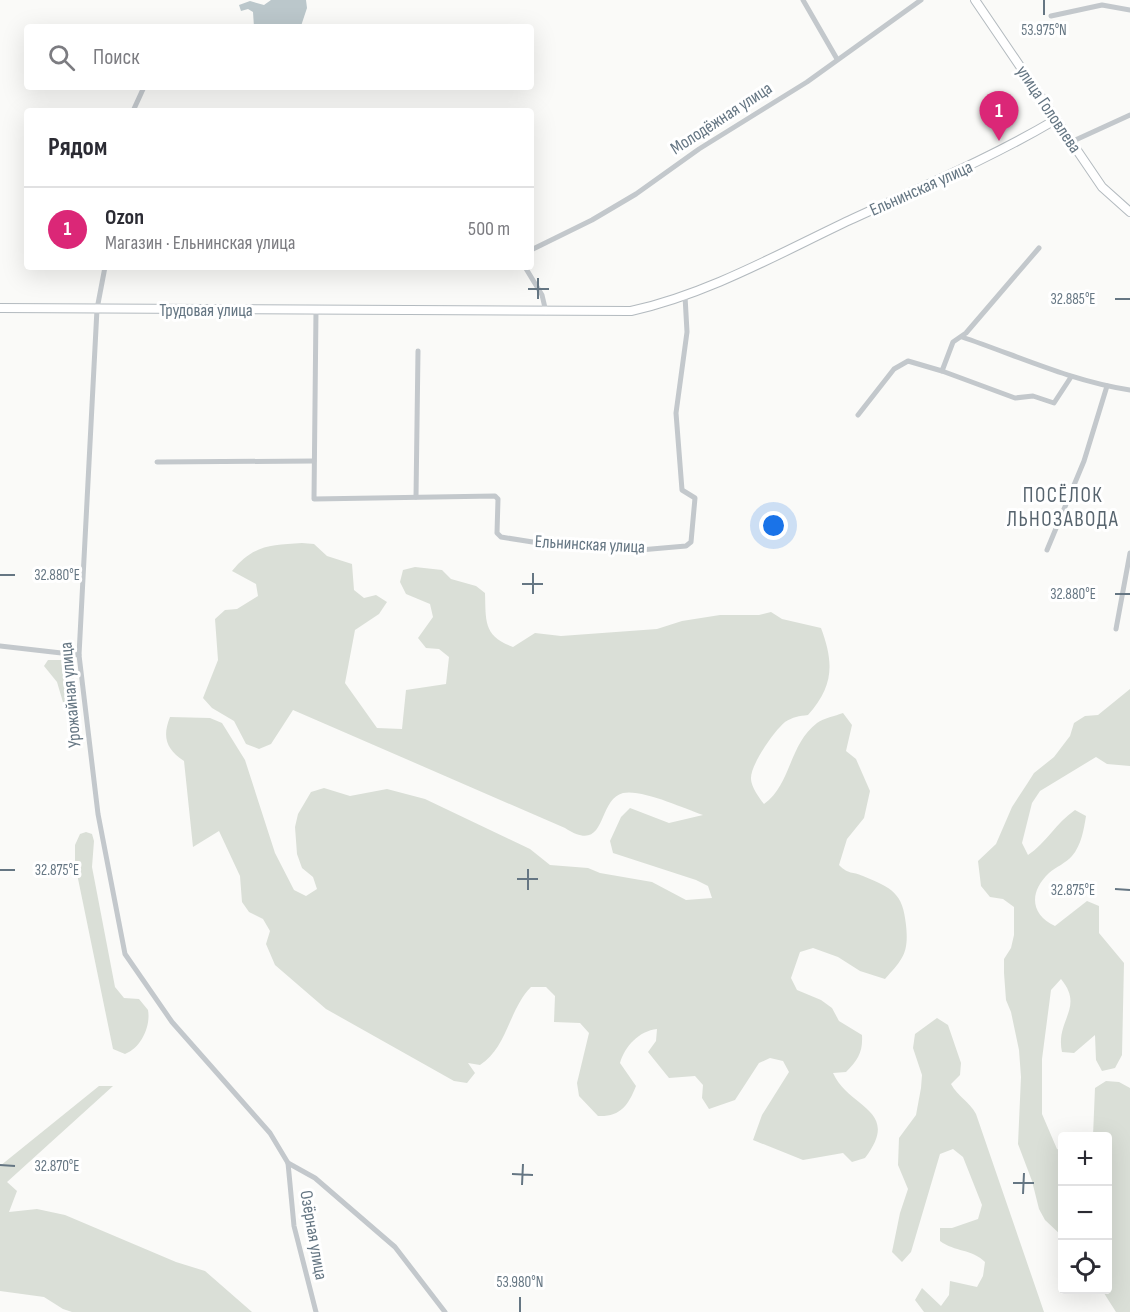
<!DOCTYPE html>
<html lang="ru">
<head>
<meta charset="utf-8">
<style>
  body { margin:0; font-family:"Sofia Sans Condensed",sans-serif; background:#f2f2f3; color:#2b2b33 }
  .controls { position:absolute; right:18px; bottom:18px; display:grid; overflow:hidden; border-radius:6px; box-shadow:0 6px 24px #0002 }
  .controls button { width:54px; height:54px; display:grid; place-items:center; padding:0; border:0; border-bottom:2px solid #e1e1e2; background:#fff; color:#2b2b33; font:30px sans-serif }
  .you { position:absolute; left:774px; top:526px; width:21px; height:21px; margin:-15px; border:4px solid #fff; border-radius:50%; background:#1a73e8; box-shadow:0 0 0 9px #1a73e833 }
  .badge { display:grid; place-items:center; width:39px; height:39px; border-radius:50%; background:#db2777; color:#fff; font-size:20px; font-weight:700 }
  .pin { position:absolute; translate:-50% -50px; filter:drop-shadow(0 2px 3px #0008) }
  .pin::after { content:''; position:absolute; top:32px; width:21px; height:18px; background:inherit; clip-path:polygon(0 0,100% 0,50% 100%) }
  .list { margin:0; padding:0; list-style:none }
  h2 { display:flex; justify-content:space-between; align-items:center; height:78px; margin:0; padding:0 24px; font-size:26px }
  h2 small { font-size:20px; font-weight:400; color:#7c7c81 }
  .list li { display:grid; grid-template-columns:39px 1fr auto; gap:18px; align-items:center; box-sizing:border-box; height:84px; padding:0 24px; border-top:2px solid #e1e1e2 }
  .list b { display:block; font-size:22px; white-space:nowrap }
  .list p { margin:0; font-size:20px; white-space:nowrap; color:#7c7c81 }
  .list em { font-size:20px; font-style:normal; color:#7c7c81 }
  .icon { flex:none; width:33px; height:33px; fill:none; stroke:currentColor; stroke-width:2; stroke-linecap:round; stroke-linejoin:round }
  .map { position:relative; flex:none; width:1130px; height:1312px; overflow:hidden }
  .search { position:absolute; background:#fff; box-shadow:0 6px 24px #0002; left:24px; top:24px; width:510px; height:66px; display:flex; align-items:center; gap:15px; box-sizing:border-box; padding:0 21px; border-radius:6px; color:#7c7c81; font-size:22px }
  .panel { position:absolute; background:#fff; box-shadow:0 6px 24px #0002; left:24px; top:108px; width:510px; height:162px; border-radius:6px }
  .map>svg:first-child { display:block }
  .green { fill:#dadfd7 }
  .water { fill:#bbc7cb }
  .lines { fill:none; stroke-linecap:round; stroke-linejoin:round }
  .secondary-casing { stroke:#b3babf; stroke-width:10 }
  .minor { stroke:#c3c8cc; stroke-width:5 }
  .secondary { stroke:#fff; stroke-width:8 }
  .ticks { fill:none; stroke:#657683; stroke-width:2 }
  .labels { text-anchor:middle; stroke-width:6; stroke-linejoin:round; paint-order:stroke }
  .street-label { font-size:18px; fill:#657683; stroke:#fff }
  .quarter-label { font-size:21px; letter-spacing:1.5px; fill:#57646e; stroke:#fff }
  .ticks-label { font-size:15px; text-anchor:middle; fill:#657683; stroke:#fff; stroke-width:6; stroke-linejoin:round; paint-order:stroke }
</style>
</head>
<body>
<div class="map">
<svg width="1130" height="1312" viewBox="0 0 1130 1312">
  <rect width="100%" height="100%" fill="#fafaf8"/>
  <g class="green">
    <path d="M302 543 314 544 327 556 352 564 354 590 364 598 376 595 387 602 379 614 355 630 345 683 377 728 402 729 406 690 446 684 449 657 439 649 426 648 418 638 433 617 430 604 406 594 400 582 403 570 415 567 442 570 451 579 476 586 485 593C486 621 483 636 513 647L535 633 561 636 657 629 682 621 720 615H759L771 612 782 619 821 628C834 663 834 686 808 715 799 716 793 717 785 722 775 730 750 765 751 779 751 786 759 798 764 804 791 785 789 744 817 723 824 718 835 716 843 713L852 725 846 751 856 759 870 791 864 818 847 839 839 865C849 875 852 871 863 876 892 888 903 893 906 925 909 953 903 959 885 979L860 971 838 957 813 948 800 952 791 978 797 990 821 1000 832 1008 839 1021 862 1035C863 1052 858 1060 846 1072L833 1073C849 1109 902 1109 865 1158L852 1162 843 1153 803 1160 753 1140 762 1115 789 1072 783 1061 770 1058 759 1063 735 1100 709 1109 702 1098 703 1085 695 1076 669 1078 648 1052 656 1041 657 1029C639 1031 625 1046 620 1063L636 1086C628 1106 620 1117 598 1116L579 1096 577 1083 589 1033 580 1023 554 1022 555 996 546 987H531C509 1009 507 1048 480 1065L468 1063 475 1073 467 1083 454 1081 326 1009 275 965 266 944 270 931 263 919 249 912 242 902 240 876 219 831 193 847 184 761C166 749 162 737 170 717L210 718 222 723 245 760 275 853 294 890 306 896 317 889 313 877 302 868 297 854 295 827 298 814 311 792 324 788 350 796 387 789 425 799 530 849 550 865 588 868 600 873 652 882 686 900 712 898 708 886 696 880 613 853 610 841 621 817 630 808 669 823 703 815C683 808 642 789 623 793 596 800 608 856 565 828L293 710 271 744 259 749 246 744 234 721 212 708 203 698 218 660 215 619 225 610 237 609 258 596 256 584 232 571C253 545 270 545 302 543Z"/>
    <polygon points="48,660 67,660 72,663 77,712 74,724 65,709 57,682 44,666"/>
    <path d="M1130 689V766L1107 764 1096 757 1040 791 1032 803 1022 843 1028 855C1046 843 1056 823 1075 810L1086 816C1084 829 1081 846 1072 856 1066 863 1056 867 1049 873 1029 892 1030 914 1055 926L1087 901 1099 906V933L1124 963 1122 1055 1115 1068 1102 1071 1096 1060 1095 1035 1074 1053 1062 1052C1055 1020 1085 1008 1061 979L1051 990 1042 1059V1114L1057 1149 1062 1151V1236L1045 1220 1039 1209 1032 1181 1018 1144 1021 1077 1019 1050 1011 1012 1006 1000 1004 973V959L1011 948 1014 935V907L1003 899 990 897 981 886 978 861 996 844 1012 807 1027 784 1034 773 1054 757 1070 736 1074 723 1085 716 1098 715Z"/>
    <path d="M86 832 92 834 94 841 92 867 115 987 124 998 139 999 148 1010C151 1026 141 1048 125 1054L113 1049 75 864V845L80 834Z"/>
    <path d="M937 1018 948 1025 961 1063 960 1075 951 1084C958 1097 969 1101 976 1114L1044 1312H924L915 1300 922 1288 941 1306 949 1295 950 1281 977 1287 983 1276 985 1262C972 1249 955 1252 940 1241V1228H952L978 1219 982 1205 963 1157 953 1149 940 1154 911 1252 902 1262 892 1252 900 1213 908 1189 898 1165 899 1138 916 1115 921 1088 922 1075 913 1048 915 1034Z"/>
    <polygon points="1106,1081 1119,1082 1130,1088 1130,1312 1116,1312 1102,1290 1108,1290 1108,1136 1093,1136 1095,1088"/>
    <polygon points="99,1086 113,1086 7,1182 17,1191 9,1212 37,1209 65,1215 176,1262 205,1271 252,1312 72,1312 63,1309 44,1297 0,1291 0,1166"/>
  </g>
  <polygon class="water" points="271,0 306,0 307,8 301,26 254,27 253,12 248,9 241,11 239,5 250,1 264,5"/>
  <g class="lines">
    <g class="secondary-casing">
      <g id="secondary">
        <polyline points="975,0 1102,187 1130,212"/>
        <path d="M0 308 631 311C708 294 780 253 850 220 919 188 989 159 1055 120"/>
      </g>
    </g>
    <g class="minor">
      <polyline points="803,0 837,59"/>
      <polyline points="1051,16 1102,5 1130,10"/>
      <polyline points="133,111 144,87"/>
      <polyline points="1071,142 1130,115"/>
      <polyline points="531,250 592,220 636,194 699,149 807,82 921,0"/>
      <polyline points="105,267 97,309 79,655 98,814 125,954 172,1022 270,1133 288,1163 294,1226 316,1312"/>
      <polyline points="525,267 542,295 546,312"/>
      <polyline points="316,310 314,499 495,496 498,499 497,533 501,537 539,543 640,550 686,546 691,542 695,498 682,490 676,413 687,332 685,296"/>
      <path d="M962 337C1018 356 1071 381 1130 390"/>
      <polyline points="942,371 1015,398 1033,396 1054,403 1071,377"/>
      <polyline points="858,415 894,369 908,361 942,371 953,342 966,333 1039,248"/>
      <polyline points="157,462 314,461"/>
      <polyline points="416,497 418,351"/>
      <polyline points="1047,550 1084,461 1107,386"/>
      <polyline points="1116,629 1130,553"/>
      <polyline points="0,646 79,655"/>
      <polyline points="288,1163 315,1178 395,1247 445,1312"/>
    </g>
    <use href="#secondary" class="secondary"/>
  </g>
  <path class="ticks" d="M1044 15V0M528 289H549M538 299V278M1115 299H1130M0 575H15M522 584H543M533 594V573M1115 594H1130M0 870H15M517 879H538M1115 889 1130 890M528 890V869M0 1165 15 1166M512 1174 533 1175M1013 1183H1034M522 1185 523 1164M1023 1194 1024 1173M520 1312V1297"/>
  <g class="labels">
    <g class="street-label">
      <text transform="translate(1049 109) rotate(56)" y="6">улица Головлева</text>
      <text transform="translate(721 118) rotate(-33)" y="6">Молодёжная улица</text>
      <text transform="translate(921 188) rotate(-24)" y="6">Ельнинская улица</text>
      <text x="206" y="316">Трудовая улица</text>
      <text transform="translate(590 544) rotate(3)" y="6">Ельнинская улица</text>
      <text transform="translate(70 695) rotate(-95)" y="6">Урожайная улица</text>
      <text transform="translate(314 1235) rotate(80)" y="6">Озёрная улица</text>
    </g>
    <g class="quarter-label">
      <text x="1063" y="502">ПОСЁЛОК<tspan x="1063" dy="24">ЛЬНОЗАВОДА</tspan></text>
    </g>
  </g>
  <g class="ticks-label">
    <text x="1044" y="35">53.975°N</text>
    <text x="1073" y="304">32.885°E</text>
    <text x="57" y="580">32.880°E</text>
    <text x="1073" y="599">32.880°E</text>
    <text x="57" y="875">32.875°E</text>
    <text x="1073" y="895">32.875°E</text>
    <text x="57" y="1171">32.870°E</text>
    <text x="520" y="1287">53.980°N</text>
  </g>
</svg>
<div class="controls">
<button>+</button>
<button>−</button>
<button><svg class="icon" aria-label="locate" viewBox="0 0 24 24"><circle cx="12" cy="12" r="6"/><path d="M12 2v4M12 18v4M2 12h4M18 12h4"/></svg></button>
</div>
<div class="you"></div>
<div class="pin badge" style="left:999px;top:141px">1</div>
<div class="search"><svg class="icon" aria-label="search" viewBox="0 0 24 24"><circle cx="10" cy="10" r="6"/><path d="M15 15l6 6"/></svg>Поиск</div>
<section class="panel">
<h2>Рядом<small></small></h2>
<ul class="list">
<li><span class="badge">1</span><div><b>Ozon</b><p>Магазин · Ельнинская улица</p></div><em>500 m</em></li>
</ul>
</section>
</div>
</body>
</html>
